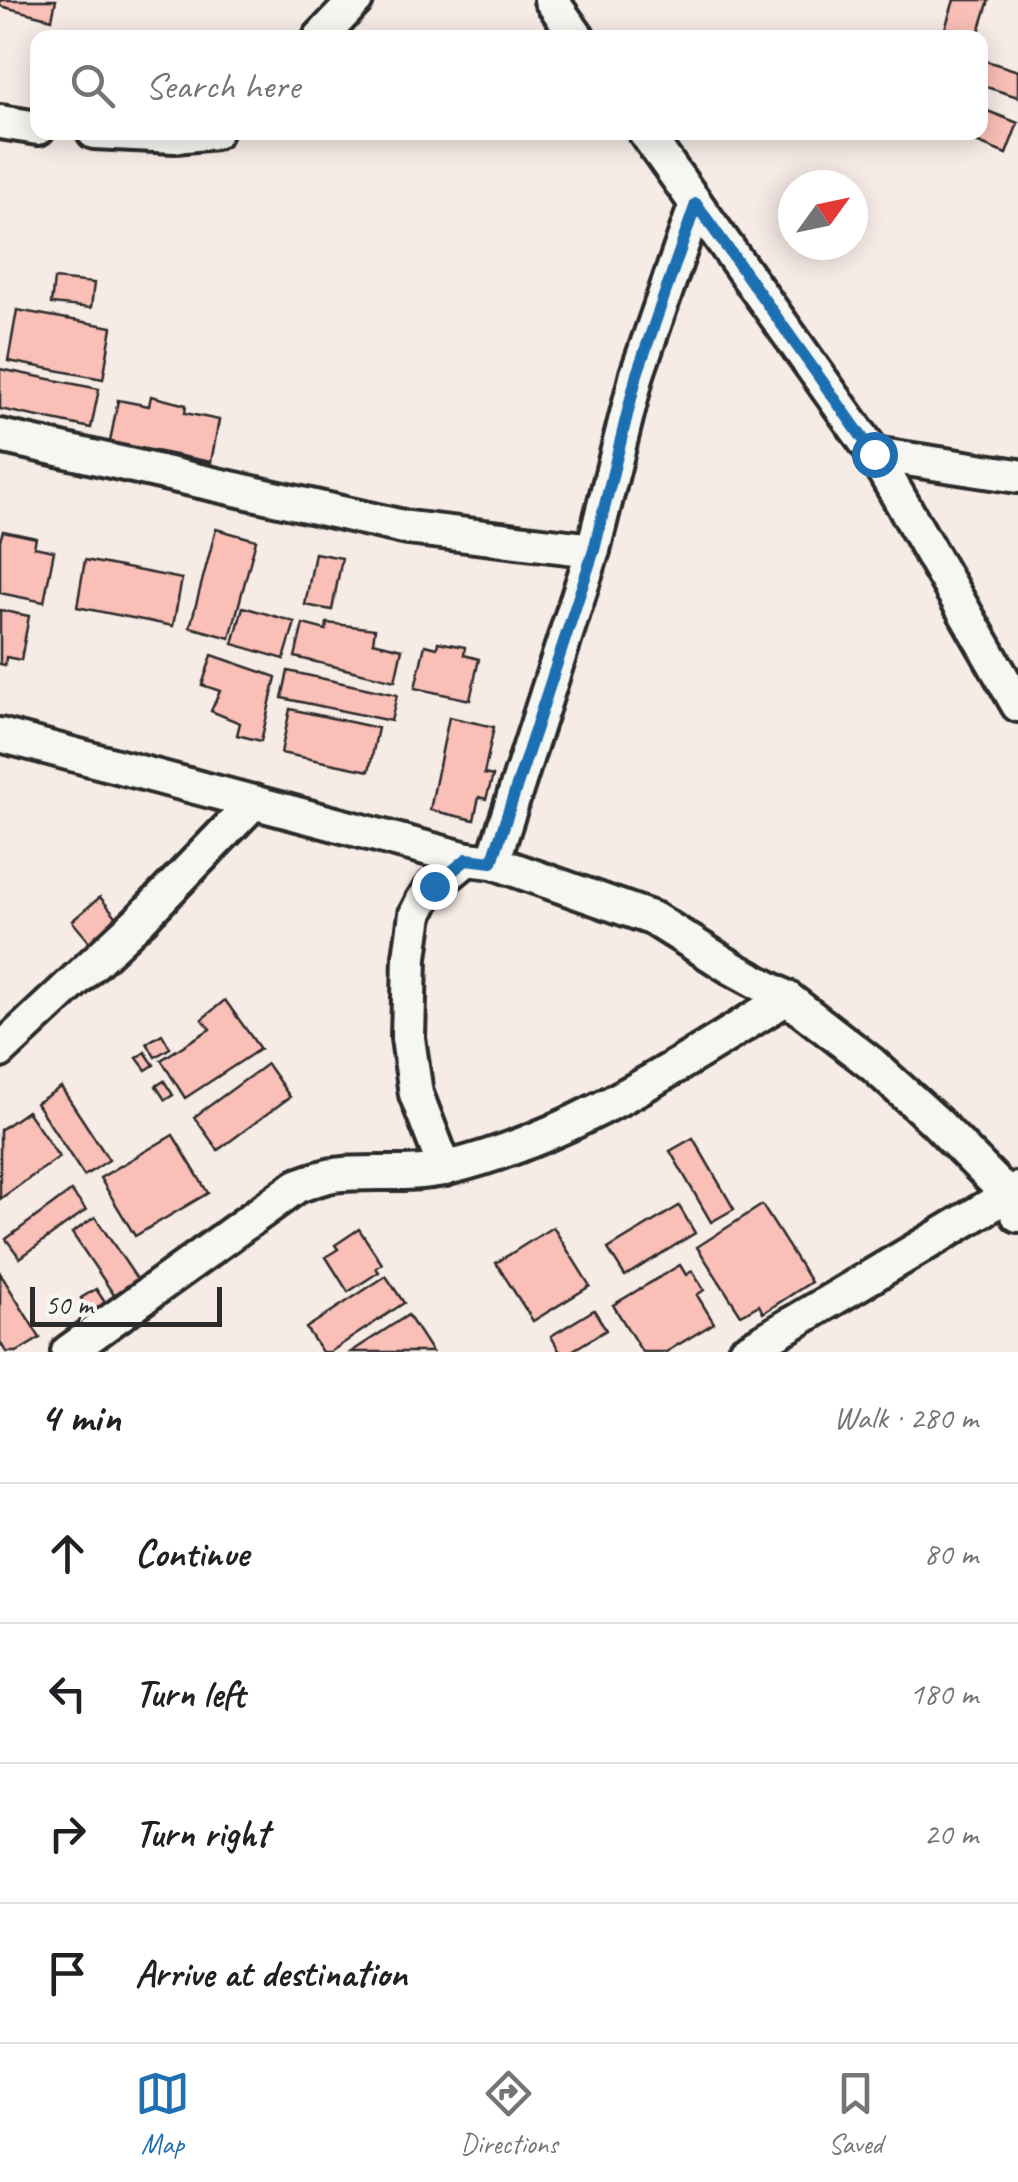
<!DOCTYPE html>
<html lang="en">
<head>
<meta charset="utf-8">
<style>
  body { margin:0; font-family:Caveat,sans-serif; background:#f6f6f6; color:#202124 }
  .compass { position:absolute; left:778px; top:170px; width:90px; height:90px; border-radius:50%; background:#fff; box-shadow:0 5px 25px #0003; rotate:57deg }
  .scale { position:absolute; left:30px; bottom:25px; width:192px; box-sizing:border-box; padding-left:10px; border:5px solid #2b2b2b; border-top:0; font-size:28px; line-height:35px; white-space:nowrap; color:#2b2b2b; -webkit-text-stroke:8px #f6f6f2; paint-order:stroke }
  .stop { position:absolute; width:30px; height:30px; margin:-22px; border:8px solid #1f6fb2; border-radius:50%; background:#fff }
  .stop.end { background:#1f6fb2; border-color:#fff; box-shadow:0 2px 10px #0008 }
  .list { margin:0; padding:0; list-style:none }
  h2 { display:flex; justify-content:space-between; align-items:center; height:130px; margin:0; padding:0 40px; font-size:42px }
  h2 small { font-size:32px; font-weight:400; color:#757577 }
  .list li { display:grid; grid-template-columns:65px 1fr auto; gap:30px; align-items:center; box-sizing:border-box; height:140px; padding:0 40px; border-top:2px solid #e0e0e0 }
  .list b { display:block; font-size:38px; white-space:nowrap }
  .list em { font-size:32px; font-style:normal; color:#757577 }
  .icon { flex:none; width:55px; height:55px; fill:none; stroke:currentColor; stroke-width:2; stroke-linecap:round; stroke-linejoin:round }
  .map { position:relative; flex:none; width:1018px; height:1352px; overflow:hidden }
  .search { position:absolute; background:#fff; box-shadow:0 5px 25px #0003; left:30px; right:30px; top:30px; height:110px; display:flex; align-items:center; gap:25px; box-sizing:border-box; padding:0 35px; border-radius:20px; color:#757577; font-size:38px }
  .sheet { height:690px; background:#fff }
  nav { display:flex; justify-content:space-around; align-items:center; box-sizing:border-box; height:140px; border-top:2px solid #e0e0e0; background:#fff; font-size:28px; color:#757577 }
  nav a { display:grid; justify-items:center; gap:5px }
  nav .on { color:#1f6fb2 }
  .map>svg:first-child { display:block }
  .building { fill:#fabfb7; stroke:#2b2b2b; stroke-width:2.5 }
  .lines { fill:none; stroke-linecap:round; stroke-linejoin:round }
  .minor-casing { stroke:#2b2b2b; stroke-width:40 }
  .minor { stroke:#f6f6f2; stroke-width:32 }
  .route { stroke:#1f6fb2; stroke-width:12 }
</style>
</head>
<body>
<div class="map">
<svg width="1018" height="1352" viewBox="0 0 1018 1352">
  <rect width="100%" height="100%" fill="#f7ebe6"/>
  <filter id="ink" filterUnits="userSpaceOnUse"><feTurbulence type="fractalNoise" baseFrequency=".01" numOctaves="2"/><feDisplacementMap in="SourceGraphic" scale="20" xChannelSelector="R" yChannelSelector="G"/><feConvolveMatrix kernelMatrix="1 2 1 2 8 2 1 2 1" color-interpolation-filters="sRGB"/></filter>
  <g filter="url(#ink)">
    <g class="building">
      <polygon points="0,0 56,0 52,19 0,6"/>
      <polygon points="954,0 989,0 977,38 942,38"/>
      <polygon points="980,59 1018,71 1018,97 980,85"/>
      <polygon points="980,108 1018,123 1006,154 951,132 980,132"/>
      <polygon points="54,279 94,283 91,308 51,304"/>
      <polygon points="17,310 112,327 103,379 8,361"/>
      <polygon points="0,369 99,389 91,428 0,409"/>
      <polygon points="151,396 186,405 185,413 219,420 211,462 110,442 118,400 149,406"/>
      <polygon points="216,529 256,540 230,638 190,627"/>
      <polygon points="3,531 36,538 34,547 54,551 44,602 0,593 0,540"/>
      <polygon points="315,553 342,558 332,610 305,605"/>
      <polygon points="85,560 182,579 173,626 77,607"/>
      <polygon points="243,607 295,622 284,659 233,644"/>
      <polygon points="0,610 29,616 21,660 6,657 5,665 0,664"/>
      <polygon points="327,623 375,629 373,642 402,649 395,681 295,657 303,624 326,630"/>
      <polygon points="438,642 465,647 464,655 479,659 470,700 415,688 425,645 437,648"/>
      <polygon points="212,655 276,677 261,741 237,735 240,723 211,711 220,691 202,685"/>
      <polygon points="288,671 397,695 391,721 282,698"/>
      <polygon points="290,709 378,728 369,771 281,753"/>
      <polygon points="449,717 494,727 484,774 493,776 486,799 479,797 474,820 430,810"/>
      <polygon points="100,897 125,927 97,951 72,921"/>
      <polygon points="225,1000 260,1049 185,1098 161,1060 210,1029 202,1019"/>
      <polygon points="162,1034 170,1048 155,1057 147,1043"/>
      <polygon points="145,1052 154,1065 146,1070 137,1058"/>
      <polygon points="267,1064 290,1097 218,1150 194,1117"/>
      <polygon points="164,1081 173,1095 165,1100 156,1086"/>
      <polygon points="61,1087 109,1160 84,1176 36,1103"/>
      <polygon points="27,1111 59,1157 0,1199 0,1130"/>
      <polygon points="173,1135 208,1193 135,1236 100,1178"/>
      <polygon points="693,1138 734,1209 711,1222 670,1151"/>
      <polygon points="71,1191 86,1210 20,1258 6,1239"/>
      <polygon points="762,1205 811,1282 763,1313 759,1305 741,1315 697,1247"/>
      <polygon points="679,1206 695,1233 625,1276 608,1249"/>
      <polygon points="95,1217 137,1279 114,1295 72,1233"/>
      <polygon points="553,1227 590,1286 533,1321 496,1263"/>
      <polygon points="359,1229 382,1264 376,1268 379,1272 348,1292 326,1257 338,1249 335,1245"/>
      <polygon points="680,1265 686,1275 692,1271 704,1290 697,1295 714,1323 666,1352 642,1352 613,1305"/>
      <polygon points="0,1273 40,1338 17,1352 6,1352 0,1342"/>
      <polygon points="386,1276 404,1303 330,1352 322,1352 306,1328"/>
      <polygon points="96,1289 108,1307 93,1317 81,1298"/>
      <polygon points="594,1310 606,1330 570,1352 560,1352 551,1336"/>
      <polygon points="408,1315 432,1352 351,1352"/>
    </g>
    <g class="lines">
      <g class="minor-casing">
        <g id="minor">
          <polyline points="551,0 578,38"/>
          <polyline points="320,38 356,0"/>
          <polyline points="0,122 38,128"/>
          <polyline points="94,132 175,136 215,132"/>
          <polyline points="645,132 874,454 1018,705"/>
          <polyline points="0,436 408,528 593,550"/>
          <polyline points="874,454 1018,476"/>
          <polyline points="0,735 467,859 493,862 593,550 637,374 696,204"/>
          <polyline points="493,862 654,919 732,968 787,998 872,1064 935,1121 1009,1196 1018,1215"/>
          <polyline points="0,1051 142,918 254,802"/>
          <polyline points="445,1169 416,1094 408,1038 410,957 416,914 423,900 434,886 467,859"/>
          <path d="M68 1352 297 1186C308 1182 321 1177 333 1175 371 1170 410 1177 447 1168 572 1138 679 1064 787 998"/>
          <polyline points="744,1352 1018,1189"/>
        </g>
      </g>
      <use href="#minor" class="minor"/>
    </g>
  </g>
  <g class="lines" filter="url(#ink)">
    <polyline class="route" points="434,886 467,859 492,862 594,550 637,374 696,204 874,454"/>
  </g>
</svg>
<svg class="compass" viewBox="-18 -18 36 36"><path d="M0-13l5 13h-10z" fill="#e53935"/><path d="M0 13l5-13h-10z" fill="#757577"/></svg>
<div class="scale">50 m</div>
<div class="stop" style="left:874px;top:454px"></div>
<div class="stop end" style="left:434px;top:886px"></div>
<div class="search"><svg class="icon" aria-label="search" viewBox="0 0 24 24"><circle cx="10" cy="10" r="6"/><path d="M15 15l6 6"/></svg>Search here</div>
</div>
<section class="sheet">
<h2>4 min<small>Walk · 280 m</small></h2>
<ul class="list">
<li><svg class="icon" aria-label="ahead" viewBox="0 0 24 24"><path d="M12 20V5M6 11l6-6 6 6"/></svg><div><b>Continue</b></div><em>80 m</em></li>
<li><svg class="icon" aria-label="left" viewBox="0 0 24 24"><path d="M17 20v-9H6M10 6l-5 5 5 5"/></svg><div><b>Turn left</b></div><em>180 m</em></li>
<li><svg class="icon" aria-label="right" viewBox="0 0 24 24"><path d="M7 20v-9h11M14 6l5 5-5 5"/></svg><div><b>Turn right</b></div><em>20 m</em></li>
<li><svg class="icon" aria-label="arrive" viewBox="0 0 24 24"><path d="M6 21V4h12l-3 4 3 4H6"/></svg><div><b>Arrive at destination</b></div></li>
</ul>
</section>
<nav>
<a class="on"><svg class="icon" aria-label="map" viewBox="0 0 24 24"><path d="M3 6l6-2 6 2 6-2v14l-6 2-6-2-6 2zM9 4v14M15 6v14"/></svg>Map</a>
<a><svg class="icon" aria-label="directions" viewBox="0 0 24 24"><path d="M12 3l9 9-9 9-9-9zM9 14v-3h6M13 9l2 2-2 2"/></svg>Directions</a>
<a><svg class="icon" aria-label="saved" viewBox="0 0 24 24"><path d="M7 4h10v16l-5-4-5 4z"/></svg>Saved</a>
</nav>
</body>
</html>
